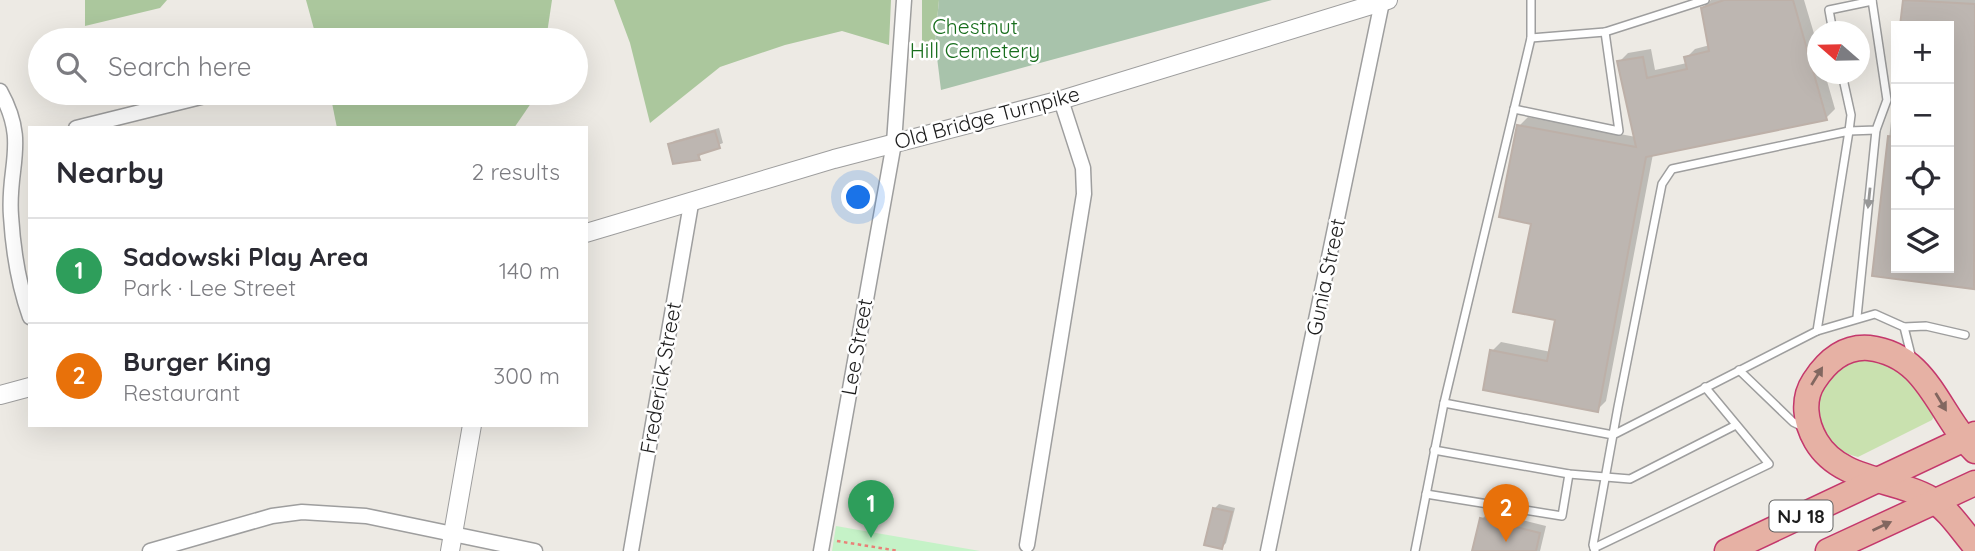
<!DOCTYPE html>
<html lang="en">
<head>
<meta charset="utf-8">
<style>
  body { margin:0; font-family:Quicksand,sans-serif; background:#f2f2f3; color:#2b2b33 }
  .controls { position:absolute; right:21px; top:21px; display:grid; overflow:hidden; border-radius:0px; box-shadow:0 7px 28px #0002 }
  .controls button { width:63px; height:63px; display:grid; place-items:center; padding:0; border:0; border-bottom:2px solid #e1e1e2; background:#fff; color:#2b2b33; font:35px sans-serif }
  .compass { position:absolute; left:1807px; top:21px; width:63px; height:63px; border-radius:50%; background:#fff; box-shadow:0 7px 28px #0002; rotate:290deg }
  .you { position:absolute; left:859px; top:198px; width:24px; height:24px; margin:-18px; border:5px solid #fff; border-radius:50%; background:#1a73e8; box-shadow:0 0 0 10px #1a73e833 }
  .badge { display:grid; place-items:center; width:46px; height:46px; border-radius:50%; background:#db2777; color:#fff; font-size:23px; font-weight:700 }
  .pin { position:absolute; translate:-50% -58px; filter:drop-shadow(0 2px 4px #0008) }
  .pin::after { content:''; position:absolute; top:37px; width:24px; height:21px; background:inherit; clip-path:polygon(0 0,100% 0,50% 100%) }
  .list { margin:0; padding:0; list-style:none }
  h2 { display:flex; justify-content:space-between; align-items:center; height:91px; margin:0; padding:0 28px; font-size:30px }
  h2 small { font-size:23px; font-weight:400; color:#7c7c81 }
  .list li { display:grid; grid-template-columns:46px 1fr auto; gap:21px; align-items:center; box-sizing:border-box; height:105px; padding:0 28px; border-top:2px solid #e1e1e2 }
  .list b { display:block; font-size:26px; white-space:nowrap }
  .list p { margin:0; font-size:23px; white-space:nowrap; color:#7c7c81 }
  .list em { font-size:23px; font-style:normal; color:#7c7c81 }
  .icon { flex:none; width:38px; height:38px; fill:none; stroke:currentColor; stroke-width:2; stroke-linecap:round; stroke-linejoin:round }
  .map { position:relative; flex:none; width:1975px; height:551px; overflow:hidden }
  .search { position:absolute; background:#fff; box-shadow:0 7px 28px #0002; left:28px; top:28px; width:560px; height:77px; display:flex; align-items:center; gap:18px; box-sizing:border-box; padding:0 24px; border-radius:38px; color:#7c7c81; font-size:26px }
  .panel { position:absolute; background:#fff; box-shadow:0 7px 28px #0002; left:28px; top:126px; width:560px; height:301px; border-radius:0px }
  .map>svg:first-child { display:block }
  .grass { fill:#c9e1af }
  .forest { fill:#abc79d }
  .cemetery { fill:#a8c3ab }
  .park { fill:#c5f2c7 }
  .shadow { fill:#0003 }
  .building { fill:#bdb6b1; stroke:#bdb0a8; stroke-width:2 }
  .lines { fill:none; stroke-linecap:round; stroke-linejoin:round }
  .service-casing { stroke:#9e9e9e; stroke-width:10 }
  .minor-casing { stroke:#9e9e9e; stroke-width:17 }
  .tertiary-casing { stroke:#9e9e9e; stroke-width:20 }
  .trunk-casing { stroke:#c4386c; stroke-width:27 }
  .path { stroke:#e98178; stroke-width:2.5; stroke-dasharray:3.5 3.5; stroke-linecap:butt }
  .service { stroke:#fff; stroke-width:7 }
  .minor { stroke:#fff; stroke-width:14 }
  .tertiary { stroke:#fff; stroke-width:18 }
  .trunk { stroke:#e6b1a4; stroke-width:24 }
  .oneway { fill:#999 }
  .oneway2 { fill:#826760 }
  .labels { text-anchor:middle; stroke-width:5; stroke-linejoin:round; paint-order:stroke }
  .shield { fill:#fff; stroke:#616161; stroke-width:2 }
  .shield-label { font-size:19px; font-weight:bold; fill:#1d1d1d }
  .park-label { font-size:21px; fill:#186e1d; stroke:#fff }
  .street-label { font-size:21px; fill:#1d1d1d; stroke:#fff }
</style>
</head>
<body>
<div class="map">
<svg width="1975" height="551" viewBox="0 0 1975 551">
  <rect width="100%" height="100%" fill="#edeae4"/>
  <path class="grass" d="M1866 359C1905 366 1912 384 1935 414L1932 420 1858 457C1812 446 1802 388 1845 365 1851 362 1859 361 1866 359Z"/>
  <g class="forest">
    <polygon points="85,0 167,0 160,8 85,26"/>
    <polygon points="306,0 552,0 546,40 317,40"/>
    <polygon points="614,0 891,0 889,45 842,31 785,45 720,67 650,123 630,43"/>
    <polygon points="922,0 939,0 935,41 922,42"/>
    <polygon points="330,93 538,93 514,128 337,128"/>
  </g>
  <polygon class="cemetery" points="939,0 1272,0 941,90 935,41"/>
  <polygon class="park" points="836,526 980,551 832,551"/>
  <g class="shadow">
    <polygon points="1711,0 1804,0 1818,47 1818,74 1825,74 1835,109 1826,118 1653,154 1606,401 1597,410 1492,351 1501,342 1551,352 1558,319 1533,223 1519,126 1528,117 1636,137 1619,62 1628,53 1651,49 1655,70 1687,63 1686,58 1695,49 1710,45 1702,8"/>
    <polygon points="1905,0 1975,0 1973,287 1874,275 1896,76 1896,268 1949,268 1949,26 1902,26"/>
    <polygon points="719,128 723,143 702,152 699,158 670,145 674,141"/>
    <polygon points="1219,504 1235,508 1226,543 1222,547 1214,509"/>
    <polygon points="1489,512 1546,526 1540,551 1474,551 1482,519"/>
  </g>
  <g class="building">
    <polygon points="1724,0 1793,0 1827,120 1646,157 1598,412 1483,390 1490,350 1547,361 1555,320 1513,312 1531,224 1499,217 1517,125 1636,147 1617,61 1643,57 1647,78 1687,69 1684,57 1709,51 1701,8"/>
    <polygon points="1903,0 1975,4 1974,289 1872,276 1888,136 1896,137 1896,268 1949,268 1949,26 1900,26"/>
    <polygon points="715,131 720,148 698,155 700,160 673,164 668,144"/>
    <polygon points="1213,508 1232,512 1222,549 1204,545"/>
    <polygon points="1480,518 1540,533 1536,551 1472,551"/>
  </g>
  <g class="lines">
    <g class="service-casing">
      <g id="service">
        <polyline points="1531,0 1531,38 1605,32 1705,0"/>
        <polyline points="1833,32 1829,10 1872,1"/>
        <polyline points="1842,74 1851,115 1849,131 1876,130 1887,100 1872,0"/>
        <polyline points="1514,109 1619,131 1605,32"/>
        <polyline points="1857,317 1876,130"/>
        <polyline points="1904,327 1926,326 1965,335"/>
        <polyline points="1817,331 1875,314 1904,327 1912,359"/>
        <polyline points="1739,370 1793,422 1803,427"/>
        <polyline points="1444,403 1613,435 1817,331 1849,131 1672,169 1662,184 1618,407 1593,545 1595,551"/>
        <polyline points="1434,450 1569,474 1630,479 1736,425"/>
        <polyline points="1426,494 1562,516 1569,474"/>
        <polyline points="1594,548 1769,464 1705,387"/>
        <polyline points="1415,551 1444,403 1531,38"/>
      </g>
    </g>
    <g class="minor-casing">
      <g id="minor">
        <path d="M0 91C29 143 7 166 11 216 13 249 19 286 30 317"/>
        <polyline points="76,128 217,93"/>
        <polyline points="1027,545 1084,194 1083,168 1061,100"/>
        <polyline points="150,551 272,516 302,512 366,516 535,551"/>
        <polyline points="631,551 691,204"/>
        <polyline points="821,551 894,143 904,0"/>
        <polyline points="1268,551 1382,2"/>
      </g>
    </g>
    <g class="tertiary-casing">
      <g id="tertiary">
        <polyline points="586,233 834,159 1061,100 1388,0"/>
        <polyline points="0,395 30,387"/>
        <polyline points="450,551 472,425"/>
      </g>
    </g>
    <g class="trunk-casing">
      <g id="trunk">
        <path d="M1975 451C1938 415 1929 355 1869 348 1845 346 1827 361 1814 381 1802 399 1805 422 1816 441 1840 482 1895 478 1931 499 1948 509 1962 531 1975 546"/>
        <polyline points="1727,551 1975,434"/>
        <polyline points="1828,551 1975,483"/>
      </g>
    </g>
    <polyline class="path" points="837,541 899,551"/>
    <use href="#service" class="service"/>
    <use href="#minor" class="minor"/>
    <use href="#tertiary" class="tertiary"/>
    <use href="#trunk" class="trunk"/>
  </g>
  <defs><path id="oneway-solid" d="M-6-.8H1V-3.2L6.5 0L1 3.2V.8H-6Z" transform="scale(1.75)"/></defs>
  <use class="oneway" href="#oneway-solid" transform="translate(1869 198) rotate(96)"/>
  <g class="oneway2">
    <use href="#oneway-solid" transform="translate(1817 376) rotate(-58)"/>
    <use href="#oneway-solid" transform="translate(1941 402) rotate(59)"/>
    <use href="#oneway-solid" transform="translate(1882 526) rotate(-25)"/>
  </g>
  <g class="labels">
    <rect class="shield" x="1769.5" y="500.5" width="63" height="31" rx="5"/>
    <g class="shield-label">
      <text x="1801" y="523">NJ 18</text>
    </g>
    <g class="park-label">
      <text x="975" y="34">Chestnut<tspan x="975" dy="24">Hill Cemetery</tspan></text>
    </g>
    <g class="street-label">
      <text transform="translate(987 118) rotate(-15)" y="7">Old Bridge Turnpike</text>
      <text transform="translate(1326 277) rotate(-78)" y="7">Gunia Street</text>
      <text transform="translate(857 347) rotate(-80)" y="7">Lee Street</text>
      <text transform="translate(661 378) rotate(-80)" y="7">Frederick Street</text>
    </g>
  </g>
</svg>
<div class="controls">
<button>+</button>
<button>−</button>
<button><svg class="icon" aria-label="locate" viewBox="0 0 24 24"><circle cx="12" cy="12" r="6"/><path d="M12 2v4M12 18v4M2 12h4M18 12h4"/></svg></button>
<button><svg class="icon" aria-label="layers" viewBox="0 0 24 24"><path d="M12 4l9 5-9 5-9-5zM3 14l9 5 9-5"/></svg></button>
</div>
<svg class="compass" viewBox="-18 -18 36 36"><path d="M0-13l5 13h-10z" fill="#e53935"/><path d="M0 13l5-13h-10z" fill="#7c7c81"/></svg>
<div class="you"></div>
<div class="pin badge" style="left:871px;top:538px;background:#2e9e5b">1</div>
<div class="pin badge" style="left:1506px;top:542px;background:#e8710a">2</div>
<div class="search"><svg class="icon" aria-label="search" viewBox="0 0 24 24"><circle cx="10" cy="10" r="6"/><path d="M15 15l6 6"/></svg>Search here</div>
<section class="panel">
<h2>Nearby<small>2 results</small></h2>
<ul class="list">
<li><span class="badge" style="background:#2e9e5b">1</span><div><b>Sadowski Play Area</b><p>Park · Lee Street</p></div><em>140 m</em></li>
<li><span class="badge" style="background:#e8710a">2</span><div><b>Burger King</b><p>Restaurant</p></div><em>300 m</em></li>
</ul>
</section>
</div>
</body>
</html>
